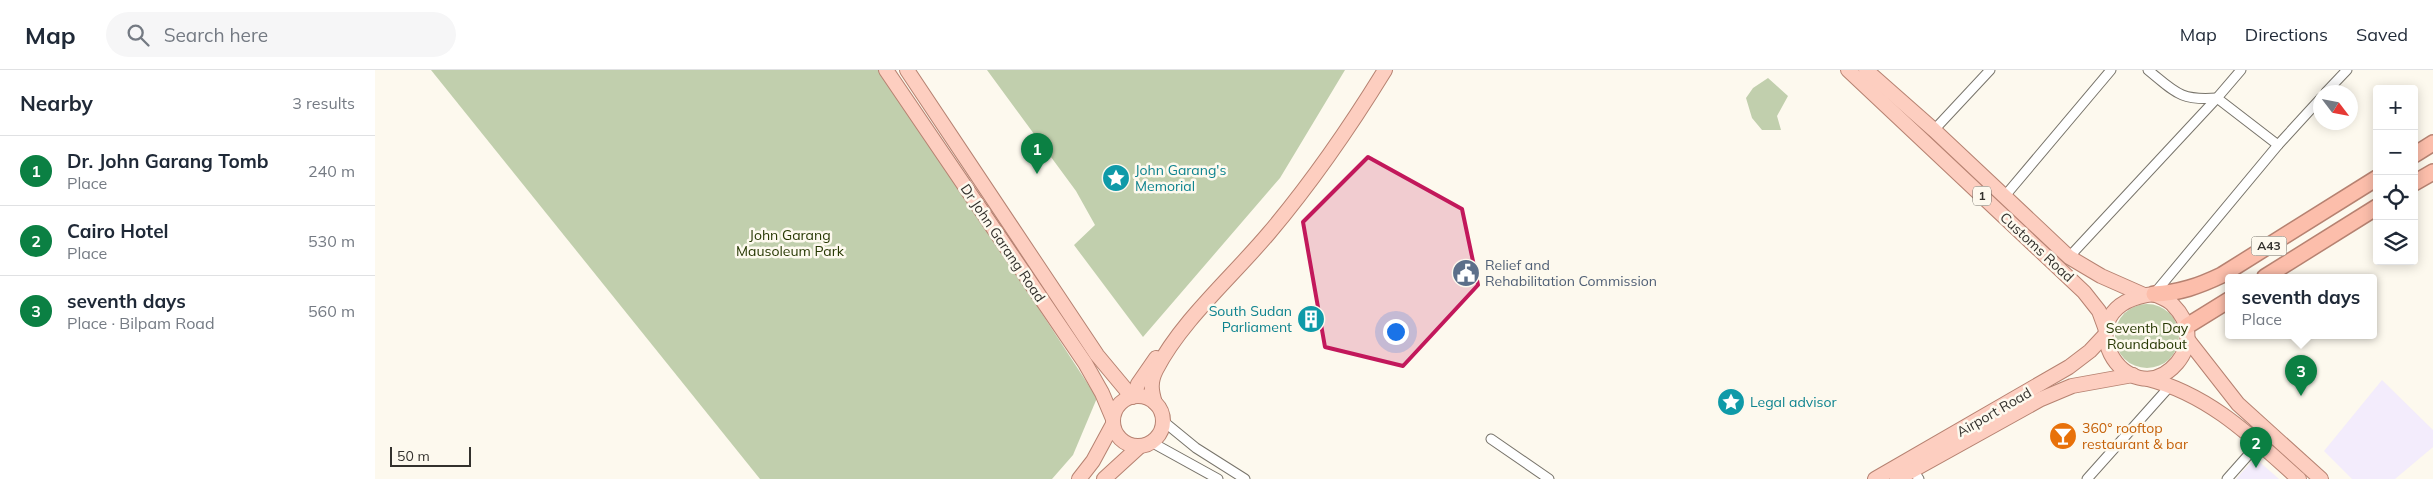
<!DOCTYPE html>
<html lang="en">
<head>
<meta charset="utf-8">
<style>
  body { margin:0; font-family:Mulish,sans-serif; background:#f6f6f7; color:#1f2937 }
  .controls { position:absolute; right:15px; top:15px; display:grid; overflow:hidden; border-radius:5px; box-shadow:0 2px 12px #0003 }
  .controls button { width:45px; height:45px; display:grid; place-items:center; padding:0; border:0; border-bottom:1px solid #e0e1e3; background:#fff; color:#1f2937; font:25px sans-serif }
  .compass { position:absolute; left:1938px; top:15px; width:45px; height:45px; border-radius:50%; background:#fff; box-shadow:0 2px 12px #0003; rotate:122deg }
  .scale { position:absolute; left:15px; bottom:12px; width:81px; box-sizing:border-box; padding-left:5px; border:2px solid #33312d; border-top:0; font-size:14px; line-height:18px; white-space:nowrap; color:#33312d; -webkit-text-stroke:4px #fdf9ee; paint-order:stroke }
  .you { position:absolute; left:1020px; top:261px; width:18px; height:18px; margin:-12px; border:4px solid #fff; border-radius:50%; background:#1a73e8; box-shadow:0 0 0 8px #1a73e833 }
  .badge { display:grid; place-items:center; width:32px; height:32px; border-radius:50%; background:#0b8043; color:#fff; font-size:16px; font-weight:700 }
  .pin { position:absolute; translate:-50% -41px; filter:drop-shadow(0 1px 2px #0008) }
  .pin::after { content:''; position:absolute; top:26px; width:18px; height:15px; background:inherit; clip-path:polygon(0 0,100% 0,50% 100%) }
  .popup { position:absolute; left:1850px; top:204px; width:152px; height:65px; box-sizing:border-box; display:grid; place-content:center; border-radius:5px; background:#fff; filter:drop-shadow(0 1px 4px #0005); font-size:16px; white-space:nowrap; color:#747a83 }
  .popup b { font-size:19px; color:#1f2937 }
  .popup::after { content:''; position:absolute; left:50%; top:100%; margin-left:-10px; border:10px solid transparent; border-top-color:#fff }
  .list { margin:0; padding:0; list-style:none }
  h2 { display:flex; justify-content:space-between; align-items:center; height:65px; margin:0; padding:0 20px; font-size:21px }
  h2 small { font-size:16px; font-weight:400; color:#747a83 }
  .list li { display:grid; grid-template-columns:32px 1fr auto; gap:15px; align-items:center; box-sizing:border-box; height:70px; padding:0 20px; border-top:1px solid #e0e1e3 }
  .list b { display:block; font-size:19px; white-space:nowrap }
  .list p { margin:0; font-size:16px; white-space:nowrap; color:#747a83 }
  .list em { font-size:16px; font-style:normal; color:#747a83 }
  .icon { flex:none; width:28px; height:28px; fill:none; stroke:currentColor; stroke-width:2; stroke-linecap:round; stroke-linejoin:round }
  .map { position:relative; flex:none; width:2058px; height:409px; overflow:hidden }
  header { display:flex; align-items:center; gap:30px; box-sizing:border-box; height:70px; padding:0 25px; background:#fff; border-bottom:1px solid #e0e1e3 }
  header strong { font-size:24px }
  nav { display:flex; gap:28px; margin-inline-start:auto; font-size:18px }
  .search { width:350px; height:45px; background:#f6f6f7; display:flex; align-items:center; gap:12px; box-sizing:border-box; padding:0 18px; border-radius:28px; color:#747a83; font-size:19px }
  main { display:flex }
  aside { flex:1; background:#fff }
  .map>svg:first-child { display:block }
  .education { fill:#f3ecfc }
  .green { fill:#c1cfad }
  .lines { fill:none; stroke-linecap:round; stroke-linejoin:round }
  .minor-casing { stroke:#78746b; stroke-width:11 }
  .primary-casing { stroke:#b68271; stroke-width:16 }
  .trunk-casing { stroke:#b68271; stroke-width:18 }
  .minor { stroke:#fff; stroke-width:9 }
  .primary { stroke:#fdcec0; stroke-width:14 }
  .trunk { stroke:#fcbeab; stroke-width:15 }
  .marked { fill:#c2185b; fill-opacity:0.2; stroke:#c2185b; stroke-width:4; stroke-linejoin:round }
  .labels { text-anchor:middle; stroke-width:5; stroke-linejoin:round; paint-order:stroke }
  .shield { fill:#fdf9ee; stroke:#706d67; stroke-width:1 }
  .shield-label { font-size:12px; font-weight:bold; fill:#33312d }
  .culture-label { font-size:14px; fill:#0d838f; stroke:#fdf9ee; text-anchor:start }
  .park-label { font-size:14px; fill:#273803; stroke:#fdf9ee }
  .street-label { font-size:14px; fill:#33312d; stroke:#fdf9ee }
  .service-label { font-size:14px; fill:#4e5e75; stroke:#fdf9ee; text-anchor:start }
  .food-label { font-size:14px; fill:#c56008; stroke:#fdf9ee; text-anchor:start }
</style>
</head>
<body>
<header>
<strong>Map</strong>
<div class="search"><svg class="icon" aria-label="search" viewBox="0 0 24 24"><circle cx="10" cy="10" r="6"/><path d="M15 15l6 6"/></svg>Search here</div>
<nav><a>Map</a><a>Directions</a><a>Saved</a></nav>
</header>
<main>
<aside>
<h2>Nearby<small>3 results</small></h2>
<ul class="list">
<li><span class="badge">1</span><div><b>Dr. John Garang Tomb</b><p>Place</p></div><em>240 m</em></li>
<li><span class="badge">2</span><div><b>Cairo Hotel</b><p>Place</p></div><em>530 m</em></li>
<li><span class="badge">3</span><div><b>seventh days</b><p>Place · Bilpam Road</p></div><em>560 m</em></li>
</ul>
</aside>
<div class="map">
<svg width="2058" height="409" viewBox="0 0 2058 409">
  <rect width="100%" height="100%" fill="#fdf9ee"/>
  <g class="education">
    <polygon points="2007,310 2058,360 2058,377 2020,409 1977,409 1949,381"/>
    <polygon points="1880,388 1904,409 1861,409"/>
  </g>
  <g class="green">
    <polygon points="56,0 508,0 722,328 698,385 677,409 385,409"/>
    <polygon points="612,0 970,0 905,108 768,267 699,175 720,155 701,121"/>
    <polygon points="1393,8 1413,26 1402,46 1406,60 1387,60 1377,48 1371,28 1378,18"/>
    <circle cx="1772" cy="266" r="32"/>
  </g>
  <g class="lines">
    <g class="minor-casing">
      <g id="minor">
        <path d="M1773 0C1800 22 1805 31 1842 28L1903 75"/>
        <polyline points="1951,22 1972,0"/>
        <polyline points="1559,60 1615,0"/>
        <polyline points="1629,127 1736,0"/>
        <polyline points="1694,187 1842,28 1866,0"/>
        <polyline points="1779,224 1903,75 1946,28"/>
        <polyline points="788,351 821,378 870,409"/>
        <polyline points="1116,369 1174,409"/>
        <polyline points="776,372 843,409"/>
        <polyline points="1538,400 1544,409"/>
        <polyline points="1712,409 1796,315"/>
        <polyline points="1852,409 1884,373"/>
      </g>
    </g>
    <g class="primary-casing">
      <g id="primary">
        <polyline points="511,0 710,293 727,323 738,349"/>
        <polyline points="532,0 722,285 757,327"/>
        <polyline points="1473,0 1709,222 1724,241 1731,260"/>
        <polyline points="1491,0 1559,60 1694,187 1726,206 1769,225"/>
        <path d="M1779 224C1785 227 1794 230 1798 235 1815 252 1818 274 1802 293 1753 350 1682 235 1779 224Z"/>
        <polyline points="1813,270 1863,334 1946,409"/>
        <path d="M1773 309C1835 325 1878 368 1924 409"/>
        <polyline points="759,326 763,314 781,288"/>
        <circle cx="763" cy="351" r="25"/>
        <path d="M780 333C776 320 775 312 781 300 806 251 858 206 894 163 937 112 975 57 1010 0"/>
        <polyline points="704,409 718,391 738,354"/>
        <polyline points="729,409 765,376"/>
        <polyline points="1500,409 1694,297 1715,281 1730,265"/>
        <polyline points="1522,409 1666,329 1697,316 1758,305"/>
      </g>
    </g>
    <g class="trunk-casing">
      <g id="trunk">
        <polyline points="2039,85 2058,73"/>
        <polyline points="2039,113 2058,102"/>
        <polyline points="1890,207 2002,137"/>
        <path d="M1779 224C1804 223 1824 216 1847 205L2002 108"/>
        <polyline points="1812,256 1854,230"/>
      </g>
    </g>
    <use href="#minor" class="minor"/>
    <use href="#primary" class="primary"/>
    <use href="#trunk" class="trunk"/>
  </g>
  <path class="marked" d="M993 87 1087 139 1103 215 1028 296 950 277 928 152Z"/>
  <defs>
    <g id="sight-disc" transform="scale(1.4375)"><circle r="9.5" fill="#0f9aa8" stroke="#fdf9ee"/><path d="M0-6L1.8-2.2L6-1.7L2.9 1.2L3.7 5.4L0 3.3L-3.7 5.4L-2.9 1.2L-6-1.7L-1.8-2.2Z" fill="#fff"/></g>
    <g id="civic-disc" transform="scale(1.4375)"><circle r="9.5" fill="#5c6f8a" stroke="#fdf9ee"/><path d="M-.6-6.5H3V-4.5H.6V-3L4-1V1h2V6H-6V1h2V-1L-.6-3ZM-1.2 2.5V6h2.4V2.5Z" fill="#fff"/></g>
    <g id="building-disc" transform="scale(1.4375)"><circle r="9.5" fill="#0f9aa8" stroke="#fdf9ee"/><path d="M-4-6H4V6H1V3H-1V6H-4ZM-2.5-4.3h1.7v1.8h-1.7ZM.8-4.3h1.7v1.8H.8ZM-2.5-1h1.7V.8h-1.7ZM.8-1h1.7V.8H.8Z" fill="#fff"/></g>
    <g id="bar-disc" transform="scale(1.4375)"><circle r="9.5" fill="#e8710a" stroke="#fdf9ee"/><path d="M-6-5H6L.8 .8V4.5H3.5V6h-7V4.5H-.8V.8Z" fill="#fff"/></g>
  </defs>
  <g fill-rule="evenodd">
    <use href="#sight-disc" x="741" y="108"/>
    <use href="#civic-disc" x="1091" y="203"/>
    <use href="#building-disc" x="936" y="249"/>
    <use href="#sight-disc" x="1356" y="332"/>
    <use href="#bar-disc" x="1688" y="366"/>
  </g>
  <g class="labels">
    <g class="shield">
      <rect x="1598" y="116.5" width="18" height="19" rx="4"/>
      <rect x="1876.5" y="166.5" width="35" height="19" rx="4"/>
    </g>
    <g class="shield-label">
      <text x="1607" y="130">1</text>
      <text x="1894" y="180">A43</text>
    </g>
    <g class="culture-label">
      <text x="760" y="105">John Garang's<tspan x="760" dy="16">Memorial</tspan></text>
      <text x="917" y="246" text-anchor="end">South Sudan<tspan x="917" dy="16">Parliament</tspan></text>
      <text x="1375" y="337">Legal advisor</text>
    </g>
    <g class="park-label">
      <text x="415" y="170">John Garang<tspan x="415" dy="16">Mausoleum Park</tspan></text>
      <text x="1772" y="263">Seventh Day<tspan x="1772" dy="16">Roundabout</tspan></text>
    </g>
    <g class="street-label">
      <text transform="translate(628 173) rotate(56)" y="5">Dr John Garang Road</text>
      <text transform="translate(1662 177) rotate(43)" y="5">Customs Road</text>
      <text transform="translate(1619 342) rotate(-30)" y="5">Airport Road</text>
    </g>
    <g class="service-label">
      <text x="1110" y="200">Relief and<tspan x="1110" dy="16">Rehabilitation Commission</tspan></text>
    </g>
    <g class="food-label">
      <text x="1707" y="363">360° rooftop<tspan x="1707" dy="16">restaurant &amp; bar</tspan></text>
    </g>
  </g>
</svg>
<div class="controls">
<button>+</button>
<button>−</button>
<button><svg class="icon" aria-label="locate" viewBox="0 0 24 24"><circle cx="12" cy="12" r="6"/><path d="M12 2v4M12 18v4M2 12h4M18 12h4"/></svg></button>
<button><svg class="icon" aria-label="layers" viewBox="0 0 24 24"><path d="M12 4l9 5-9 5-9-5zM3 14l9 5 9-5"/></svg></button>
</div>
<svg class="compass" viewBox="-18 -18 36 36"><path d="M0-13l5 13h-10z" fill="#e53935"/><path d="M0 13l5-13h-10z" fill="#747a83"/></svg>
<div class="scale">50 m</div>
<div class="you"></div>
<div class="pin badge" style="left:662px;top:104px">1</div>
<div class="pin badge" style="left:1881px;top:398px">2</div>
<div class="pin badge" style="left:1926px;top:326px">3</div>
<div class="popup"><b>seventh days</b>Place</div>
</div>
</main>
</body>
</html>
